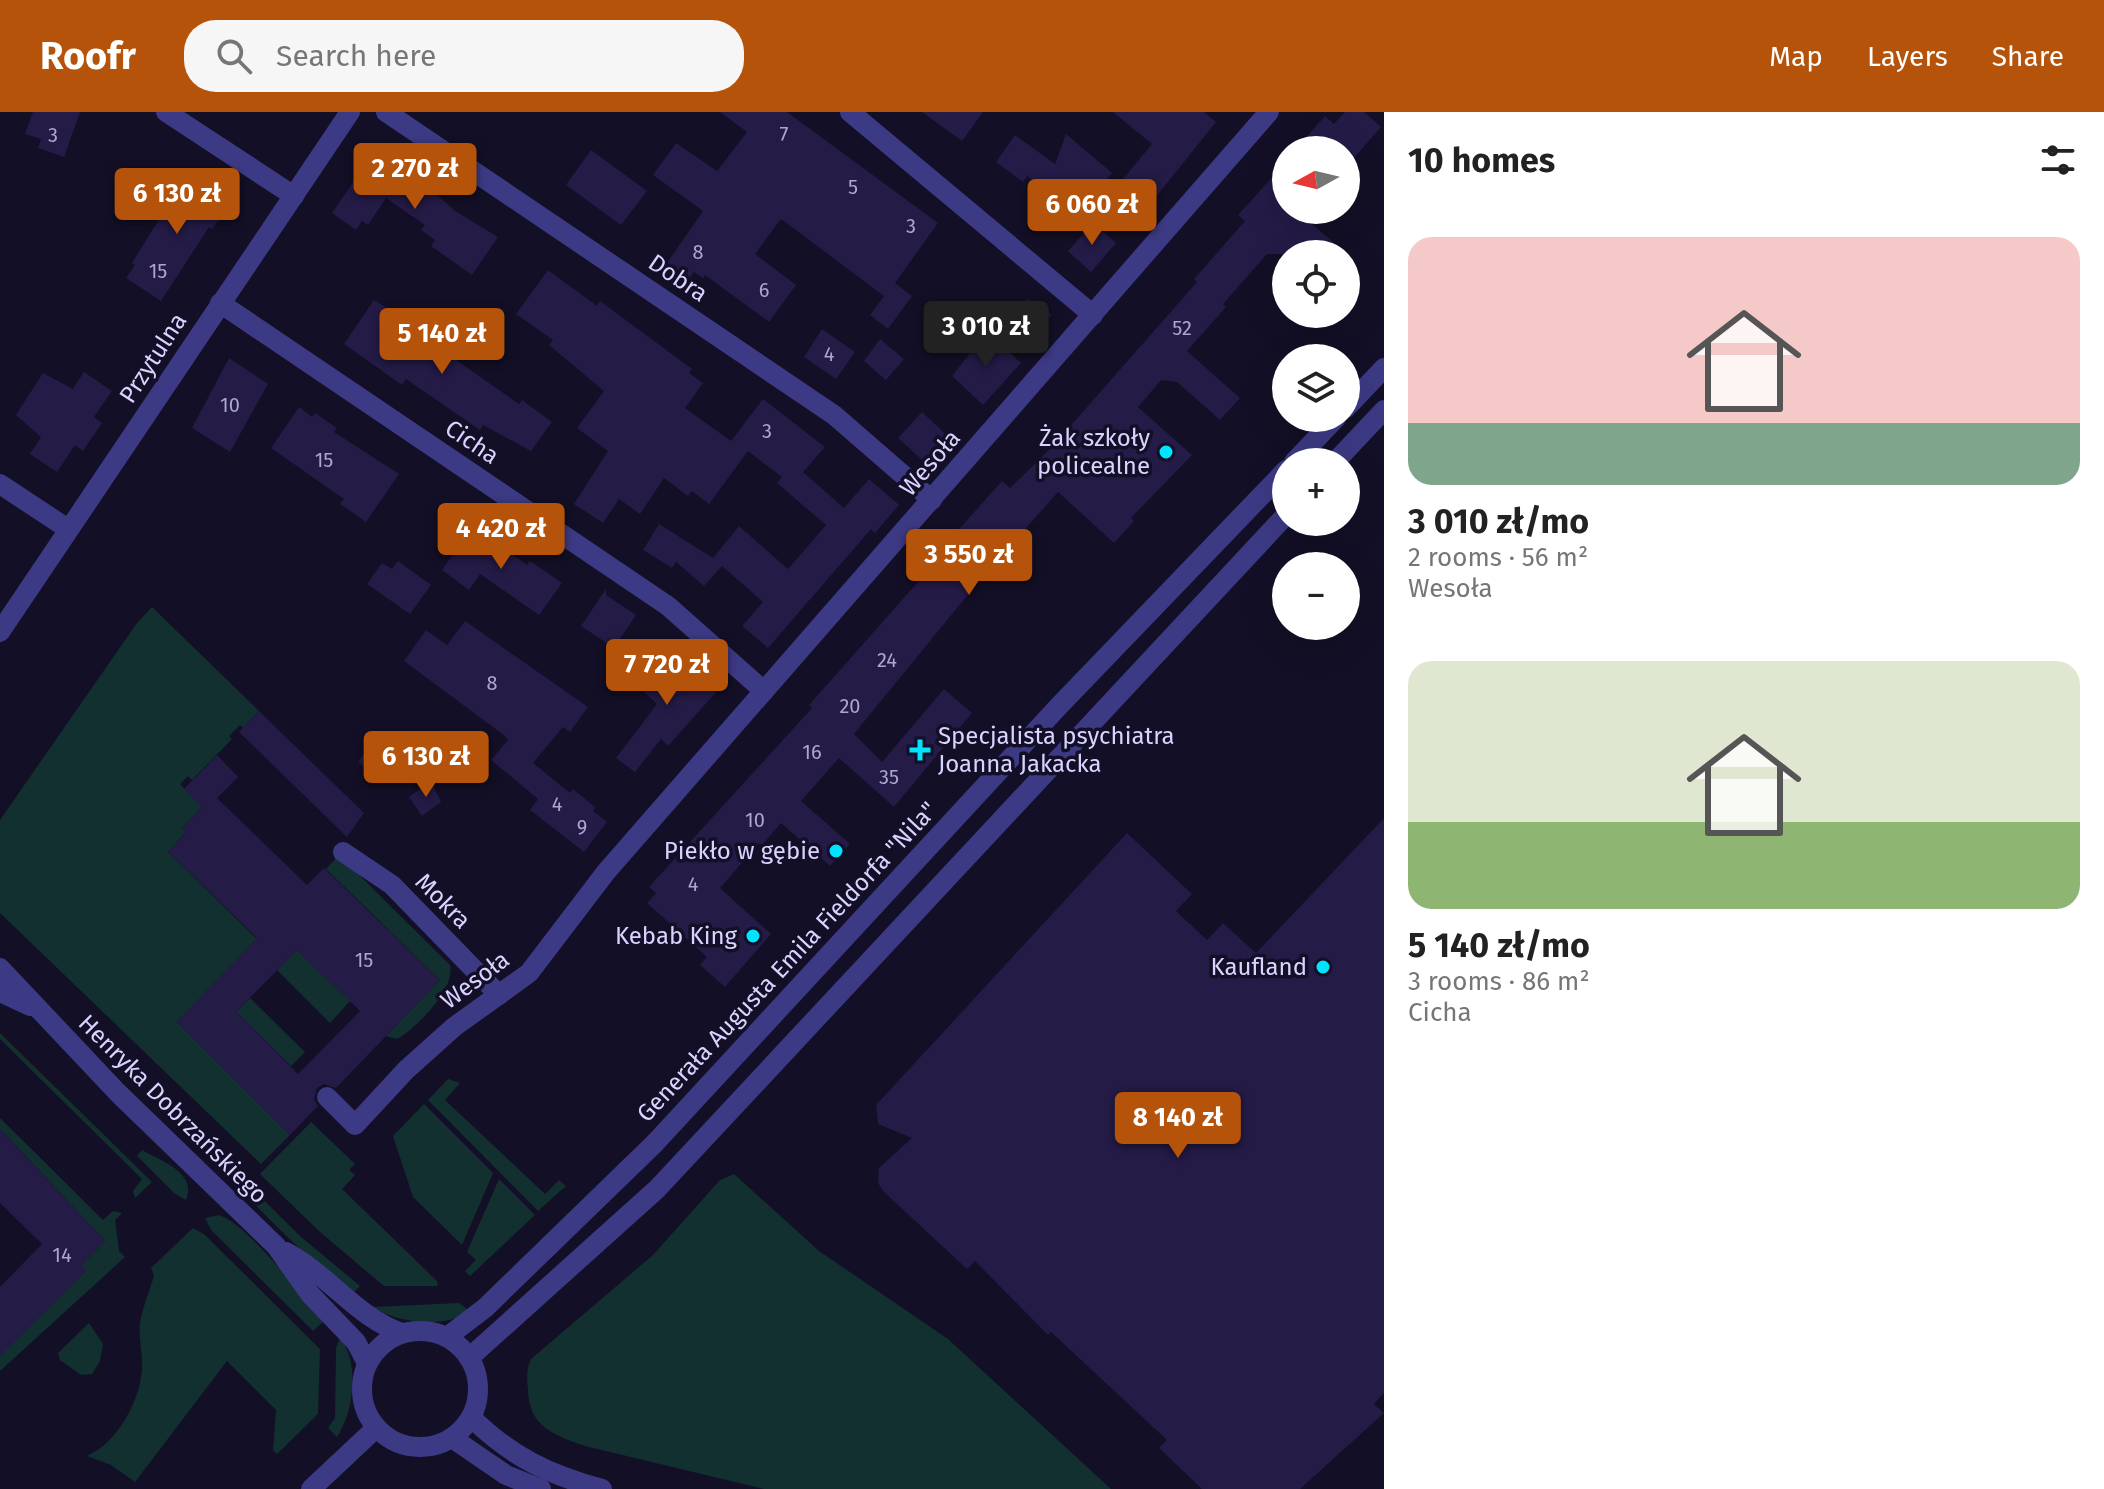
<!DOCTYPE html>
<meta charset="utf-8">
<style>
:root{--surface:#fff;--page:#f6f6f6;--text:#222;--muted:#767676;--accent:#b45309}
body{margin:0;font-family:"Fira Sans",sans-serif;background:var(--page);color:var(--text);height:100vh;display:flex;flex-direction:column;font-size:30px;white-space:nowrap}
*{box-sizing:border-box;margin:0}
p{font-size:26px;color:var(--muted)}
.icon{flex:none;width:44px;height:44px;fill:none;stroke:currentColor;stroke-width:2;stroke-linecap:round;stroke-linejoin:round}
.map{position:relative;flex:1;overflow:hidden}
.details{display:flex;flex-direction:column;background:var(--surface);width:720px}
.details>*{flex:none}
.needle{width:52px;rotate:262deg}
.fabs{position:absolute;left:1272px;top:24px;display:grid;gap:16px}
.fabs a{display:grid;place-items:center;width:88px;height:88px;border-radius:50%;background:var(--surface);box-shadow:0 8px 32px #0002;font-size:40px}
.price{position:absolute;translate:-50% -68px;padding:0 18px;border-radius:8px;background:var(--accent);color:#fff;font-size:26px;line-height:52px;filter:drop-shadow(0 2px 4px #0008)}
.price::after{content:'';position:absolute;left:50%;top:48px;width:24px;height:18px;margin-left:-12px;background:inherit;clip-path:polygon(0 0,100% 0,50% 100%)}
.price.selected{background:#222;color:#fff}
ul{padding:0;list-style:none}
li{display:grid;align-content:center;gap:16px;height:424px;padding:0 24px}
li span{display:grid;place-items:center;height:248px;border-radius:24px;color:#555}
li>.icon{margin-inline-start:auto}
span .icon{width:144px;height:144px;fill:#fffc;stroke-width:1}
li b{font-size:34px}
h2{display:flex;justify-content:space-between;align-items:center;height:96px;padding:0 24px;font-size:34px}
header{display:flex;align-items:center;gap:48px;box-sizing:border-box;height:112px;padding:0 40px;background:var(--accent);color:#fff}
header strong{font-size:38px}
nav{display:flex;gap:44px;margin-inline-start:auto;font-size:28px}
.search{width:560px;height:72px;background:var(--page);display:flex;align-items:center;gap:20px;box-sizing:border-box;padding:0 28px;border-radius:32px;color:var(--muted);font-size:30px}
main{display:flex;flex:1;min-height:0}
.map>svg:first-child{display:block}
</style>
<header>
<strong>Roofr</strong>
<div class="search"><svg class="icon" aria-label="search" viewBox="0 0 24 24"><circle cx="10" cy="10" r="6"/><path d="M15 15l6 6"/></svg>Search here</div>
<nav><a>Map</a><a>Layers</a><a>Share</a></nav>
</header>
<main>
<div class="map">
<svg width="1384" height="1377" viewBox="0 0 1384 1377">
<rect width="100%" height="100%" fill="#130f26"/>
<g fill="#12302f">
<path d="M152,495L259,599L243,616L240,613L229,624L232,627L192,668L188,664L180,672L202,695L182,716L186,720L168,740L257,827L177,910L290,1023L261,1052L0,801V708L137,511Z"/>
<path d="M339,743L450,853C456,876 416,917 397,927L386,924L440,868L326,757Z"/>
<path d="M297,838L350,889L330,911L277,858Z"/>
<path d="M250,886L305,940L291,954L236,900Z"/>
<path d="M0,921L152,1070L135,1086L133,1079L142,1067L0,927Z"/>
<path d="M448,967L460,971L445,988L545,1082L559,1068L566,1074L538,1099L428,988Z"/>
<path d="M424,992L493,1061L462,1133L413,1085L393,1024Z"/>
<path d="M175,1000L300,1124L360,1174L352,1182C282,1124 232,1072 175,1000Z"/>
<path d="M0,1006L103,1108L113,1099L122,1101L115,1108L119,1139L125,1145L0,1259V1243L86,1159L81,1154L105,1129L5,1022L0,1027Z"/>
<path d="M311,1010L355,1052L349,1058L355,1063L342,1077L437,1169L438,1174H384L320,1120L260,1062Z"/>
<path d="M142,1038C161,1049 198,1061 186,1088L175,1082L137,1044Z"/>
<path d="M734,1062L819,1139L948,1227L1111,1377H764L585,1334C554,1323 529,1315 528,1278C527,1267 526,1257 531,1247L653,1143L720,1068Z"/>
<path d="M499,1067L535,1103L470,1164L465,1159L476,1148L467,1140Z"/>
<path d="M219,1103C246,1111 304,1185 324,1209L313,1219L211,1118L205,1106Z"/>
<path d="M193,1116L205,1123L320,1237L318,1302L277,1342L273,1338L276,1298L227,1249L135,1370L111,1353L87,1344C117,1331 140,1289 142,1257C143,1240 137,1223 141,1206C144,1192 150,1177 154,1164L151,1156Z"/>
<path d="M459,1191L471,1200C442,1216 400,1212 372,1195Z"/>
<path d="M89,1211L103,1232L100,1249L92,1262L81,1263L60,1248L58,1241Z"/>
<path d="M340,1225C360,1252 354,1299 337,1325L328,1316L335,1306L336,1236Z"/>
</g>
<g fill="#241b47" fill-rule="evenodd">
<path d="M33,0H80L64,45L38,36L41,27L25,22Z"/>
<path d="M720,0H787L938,111L895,171L912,184L888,217L870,203L884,184L781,107L755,142L796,173L769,210L705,163L703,166L694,160L689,167L667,151L703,99L653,63L676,31L717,59L747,20Z"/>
<path d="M922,0H983L962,29Z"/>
<path d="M1113,0H1204L1216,10L1147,96L1143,92L1138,98L1114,78L1152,32Z"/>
<path d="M1345,0H1364L1381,15L1346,55V38H1295L1325,4L1334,12Z"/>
<path d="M1066,22L1112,61L1085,93L1068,80L1060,91L1027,64L1023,70L996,50L1015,23L1055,52Z"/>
<path d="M591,38L647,79L621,113L566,73Z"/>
<path d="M376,42L386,43L419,66L455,99L498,125L472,163L431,134L435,128L421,118L425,113L386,86L368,113L362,109L356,118L332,101L371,44Z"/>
<path d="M1286,50V98H1296L1347,142H1267L1223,192L1226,195L1187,239L1240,286L1220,308L1177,270L1161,268L1138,295L1192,343L1131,406L1134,409L1114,431L1058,380L979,469L854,622L882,650L944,577L972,601L894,695L839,646L801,689L850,732L830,754L781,711L762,733L759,731L720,776L771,822L725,875L700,853L707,845L647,791L656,781L649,775L812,596L809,593L956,427L953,424L984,389L1002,369L1010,376L1051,336L1197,170L1194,167L1245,109L1238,103Z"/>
<path d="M187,62L228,90L230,104L220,106L212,117L209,115L161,189L126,166L135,153L132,151Z"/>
<path d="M1093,111L1116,131L1091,160L1068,139Z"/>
<path d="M548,158L597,194L600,189L692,257L689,261L703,271L685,296L731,329L763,287L825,335L803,360L844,396L869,367L899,393L875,421L871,417L768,536L742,514L763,490L722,454L704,474L676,450L672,456L643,438L659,412L713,446L739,414L788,457L826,413L777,371L782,365L748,339L709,392L692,379L688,384L664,366L640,402L619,387L603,411L574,392L608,339L577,316L604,279L549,233L553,228L516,202Z"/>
<path d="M1027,187L1033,193L1037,189L1052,203L1045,211V218L1039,225L1000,218Z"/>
<path d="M374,188L442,231L439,236L519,292L522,288L552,310L531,339L483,313L480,318L406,267L402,273L344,232Z"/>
<path d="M822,217L855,240L836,267L804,245Z"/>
<path d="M987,220L1021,251L983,293L952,264Z"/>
<path d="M880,227L904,247L886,268L864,249Z"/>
<path d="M229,246L268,272L230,340L192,316Z"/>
<path d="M84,260L112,279L94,305L102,311L93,324L83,339L75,333L57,360L30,342L41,325L16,303L43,261L73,277Z"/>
<path d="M299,295L312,305L315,301L337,316L334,320L399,362L366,410L340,392L344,387L271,336Z"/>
<path d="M922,300L953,329L930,355L898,326Z"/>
<path d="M473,414L527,453L530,449L562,471L539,503L480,462L469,478L442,458Z"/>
<path d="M398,449L431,473L410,502L367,472L382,451L392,457Z"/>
<path d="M606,477V483L636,503L614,536L581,514Z"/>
<path d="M465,509L588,595L570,620L563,615L533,651L570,681L573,677L595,695L593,699L607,710L584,740L530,698L538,687L491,648L508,628L505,624L404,549L426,518L447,533Z"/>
<path d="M671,537L717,579L668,634L661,627L635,660L616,646L657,592L638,574Z"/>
<path d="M259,599L364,701L347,725L239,620Z"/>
<path d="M378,621L407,642L386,670L358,650Z"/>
<path d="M217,643L238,665L217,686L307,773L324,756L440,868L336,976L324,972L317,976L314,988L318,994L290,1023L177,910L257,826L168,740L186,720L182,716L202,695L184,677ZM297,838L360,899L298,962L236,900Z"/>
<path d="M431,669L441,690L422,704L409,685Z"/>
<path d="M1384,706V1281L1374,1292L1384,1301L1300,1377H1202L1159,1336L1167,1328L1051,1220L1048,1223L975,1149L967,1157L884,1080L878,1071L879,1056L912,1026L878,1012L876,993L1127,721L1192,782L1176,799L1207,828L1223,811L1256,841Z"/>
<path d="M0,1017L105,1129L81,1154L86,1159L0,1244V1175L42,1132L0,1091Z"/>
</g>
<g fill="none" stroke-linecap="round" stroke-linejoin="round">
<g stroke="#3d3a85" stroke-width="20">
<path d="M166,0L294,84"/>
<path d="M386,0L834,303L932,388"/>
<path d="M850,0L1093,203"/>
<path d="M220,191L668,494L764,579"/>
<path d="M0,372L68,417"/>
<path d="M0,520L350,0"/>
<path d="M343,740L392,773L499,883"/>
<path d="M327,985L355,1013L406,958L454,915L529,861L606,760L1269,0"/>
</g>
<g stroke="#3d3a85" stroke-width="20">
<path d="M1346,296L1384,256"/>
<path d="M1294,350L1336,306"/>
<path d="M1335,350L1384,298"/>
<path d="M0,856L118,981L276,1134L310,1182L356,1230L367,1251"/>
<path d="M0,880L30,894"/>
<path d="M286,1140C329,1163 356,1205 402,1221"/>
<circle cx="420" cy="1277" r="58"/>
<path d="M447,1225L485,1196L655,1031L1058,595L1286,358"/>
<path d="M469,1246L657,1077L1286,403"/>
<path d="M471,1305C510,1344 549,1363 602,1377"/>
<path d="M452,1326L506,1363L541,1377"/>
<path d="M311,1377L376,1316"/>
</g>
</g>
<g fill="#00e5ff" stroke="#130f26" stroke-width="3">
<circle cx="1166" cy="340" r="8"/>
<path d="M916 626h8v8h8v8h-8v8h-8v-8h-8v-8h8z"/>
<circle cx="836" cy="739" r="8"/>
<circle cx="753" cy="824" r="8"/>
<circle cx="1323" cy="855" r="8"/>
</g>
<g text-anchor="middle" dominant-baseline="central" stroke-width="7" stroke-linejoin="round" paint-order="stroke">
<g font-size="20" fill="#aca6d1">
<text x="784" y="22">7</text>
<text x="53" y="23">3</text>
<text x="853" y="75">5</text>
<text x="911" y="114">3</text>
<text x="698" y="140">8</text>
<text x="158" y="159">15</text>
<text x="764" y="178">6</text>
<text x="1182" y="216">52</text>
<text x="829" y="242">4</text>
<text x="230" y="293">10</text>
<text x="767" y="319">3</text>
<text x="324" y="348">15</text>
<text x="887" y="548">24</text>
<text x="492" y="571">8</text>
<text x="850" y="594">20</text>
<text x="812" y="640">16</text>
<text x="889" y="665">35</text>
<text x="557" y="692">4</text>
<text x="755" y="708">10</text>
<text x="582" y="715">9</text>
<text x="693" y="772">4</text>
<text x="364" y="848">15</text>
<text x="62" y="1143">14</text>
</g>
<g font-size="24" fill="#d9d4ff" stroke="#130f26">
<text transform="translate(678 166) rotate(34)">Dobra</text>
<text transform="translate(153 246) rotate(-57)">Przytulna</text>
<text transform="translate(472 330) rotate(34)">Cicha</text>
<text transform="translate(930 351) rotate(-49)">Wesoła</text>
<text transform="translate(443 789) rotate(45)">Mokra</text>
<text transform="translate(787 850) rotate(-47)">Generała Augusta Emila Fieldorfa "Nila"</text>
<text transform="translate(475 868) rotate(-37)">Wesoła</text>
<text transform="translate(173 997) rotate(45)">Henryka Dobrzańskiego</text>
</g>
<g font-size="24" fill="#d9d4ff" stroke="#130f26" text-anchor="end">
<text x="1150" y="326">Żak szkoły<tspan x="1150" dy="28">policealne</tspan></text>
<text x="938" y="624" text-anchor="start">Specjalista psychiatra<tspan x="938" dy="28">Joanna Jakacka</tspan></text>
<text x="820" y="739">Piekło w gębie</text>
<text x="737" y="824">Kebab King</text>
<text x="1307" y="855">Kaufland</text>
</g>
</g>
</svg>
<div class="fabs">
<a><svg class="needle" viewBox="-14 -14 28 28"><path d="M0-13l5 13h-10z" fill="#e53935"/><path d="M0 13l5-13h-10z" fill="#767676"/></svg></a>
<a><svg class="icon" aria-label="locate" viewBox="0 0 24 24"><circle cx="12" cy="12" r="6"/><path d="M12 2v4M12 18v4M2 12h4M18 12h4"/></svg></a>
<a><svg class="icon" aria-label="layers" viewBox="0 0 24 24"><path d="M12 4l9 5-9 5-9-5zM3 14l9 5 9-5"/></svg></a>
<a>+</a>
<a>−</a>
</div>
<b class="price" style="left:415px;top:99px">2 270 zł</b>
<b class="price" style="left:177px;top:124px">6 130 zł</b>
<b class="price" style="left:1092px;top:135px">6 060 zł</b>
<b class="price selected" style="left:986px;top:257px">3 010 zł</b>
<b class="price" style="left:442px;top:264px">5 140 zł</b>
<b class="price" style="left:501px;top:459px">4 420 zł</b>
<b class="price" style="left:969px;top:485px">3 550 zł</b>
<b class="price" style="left:667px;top:595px">7 720 zł</b>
<b class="price" style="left:426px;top:687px">6 130 zł</b>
<b class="price" style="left:1178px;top:1048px">8 140 zł</b>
</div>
<section class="details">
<h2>10 homes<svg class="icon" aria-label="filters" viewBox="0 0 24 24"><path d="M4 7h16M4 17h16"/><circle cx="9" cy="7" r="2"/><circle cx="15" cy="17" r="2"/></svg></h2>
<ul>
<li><span style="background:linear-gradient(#f6c9c9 75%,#7fa58c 0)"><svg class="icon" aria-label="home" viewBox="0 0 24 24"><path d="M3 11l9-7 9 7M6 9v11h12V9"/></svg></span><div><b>3 010 zł/mo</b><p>2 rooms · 56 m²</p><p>Wesoła</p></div></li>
<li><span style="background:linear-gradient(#dfe7d0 65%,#8fb573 0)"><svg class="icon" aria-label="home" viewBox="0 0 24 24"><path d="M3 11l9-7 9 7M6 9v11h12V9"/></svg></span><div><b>5 140 zł/mo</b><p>3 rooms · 86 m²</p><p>Cicha</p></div></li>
</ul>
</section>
</main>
